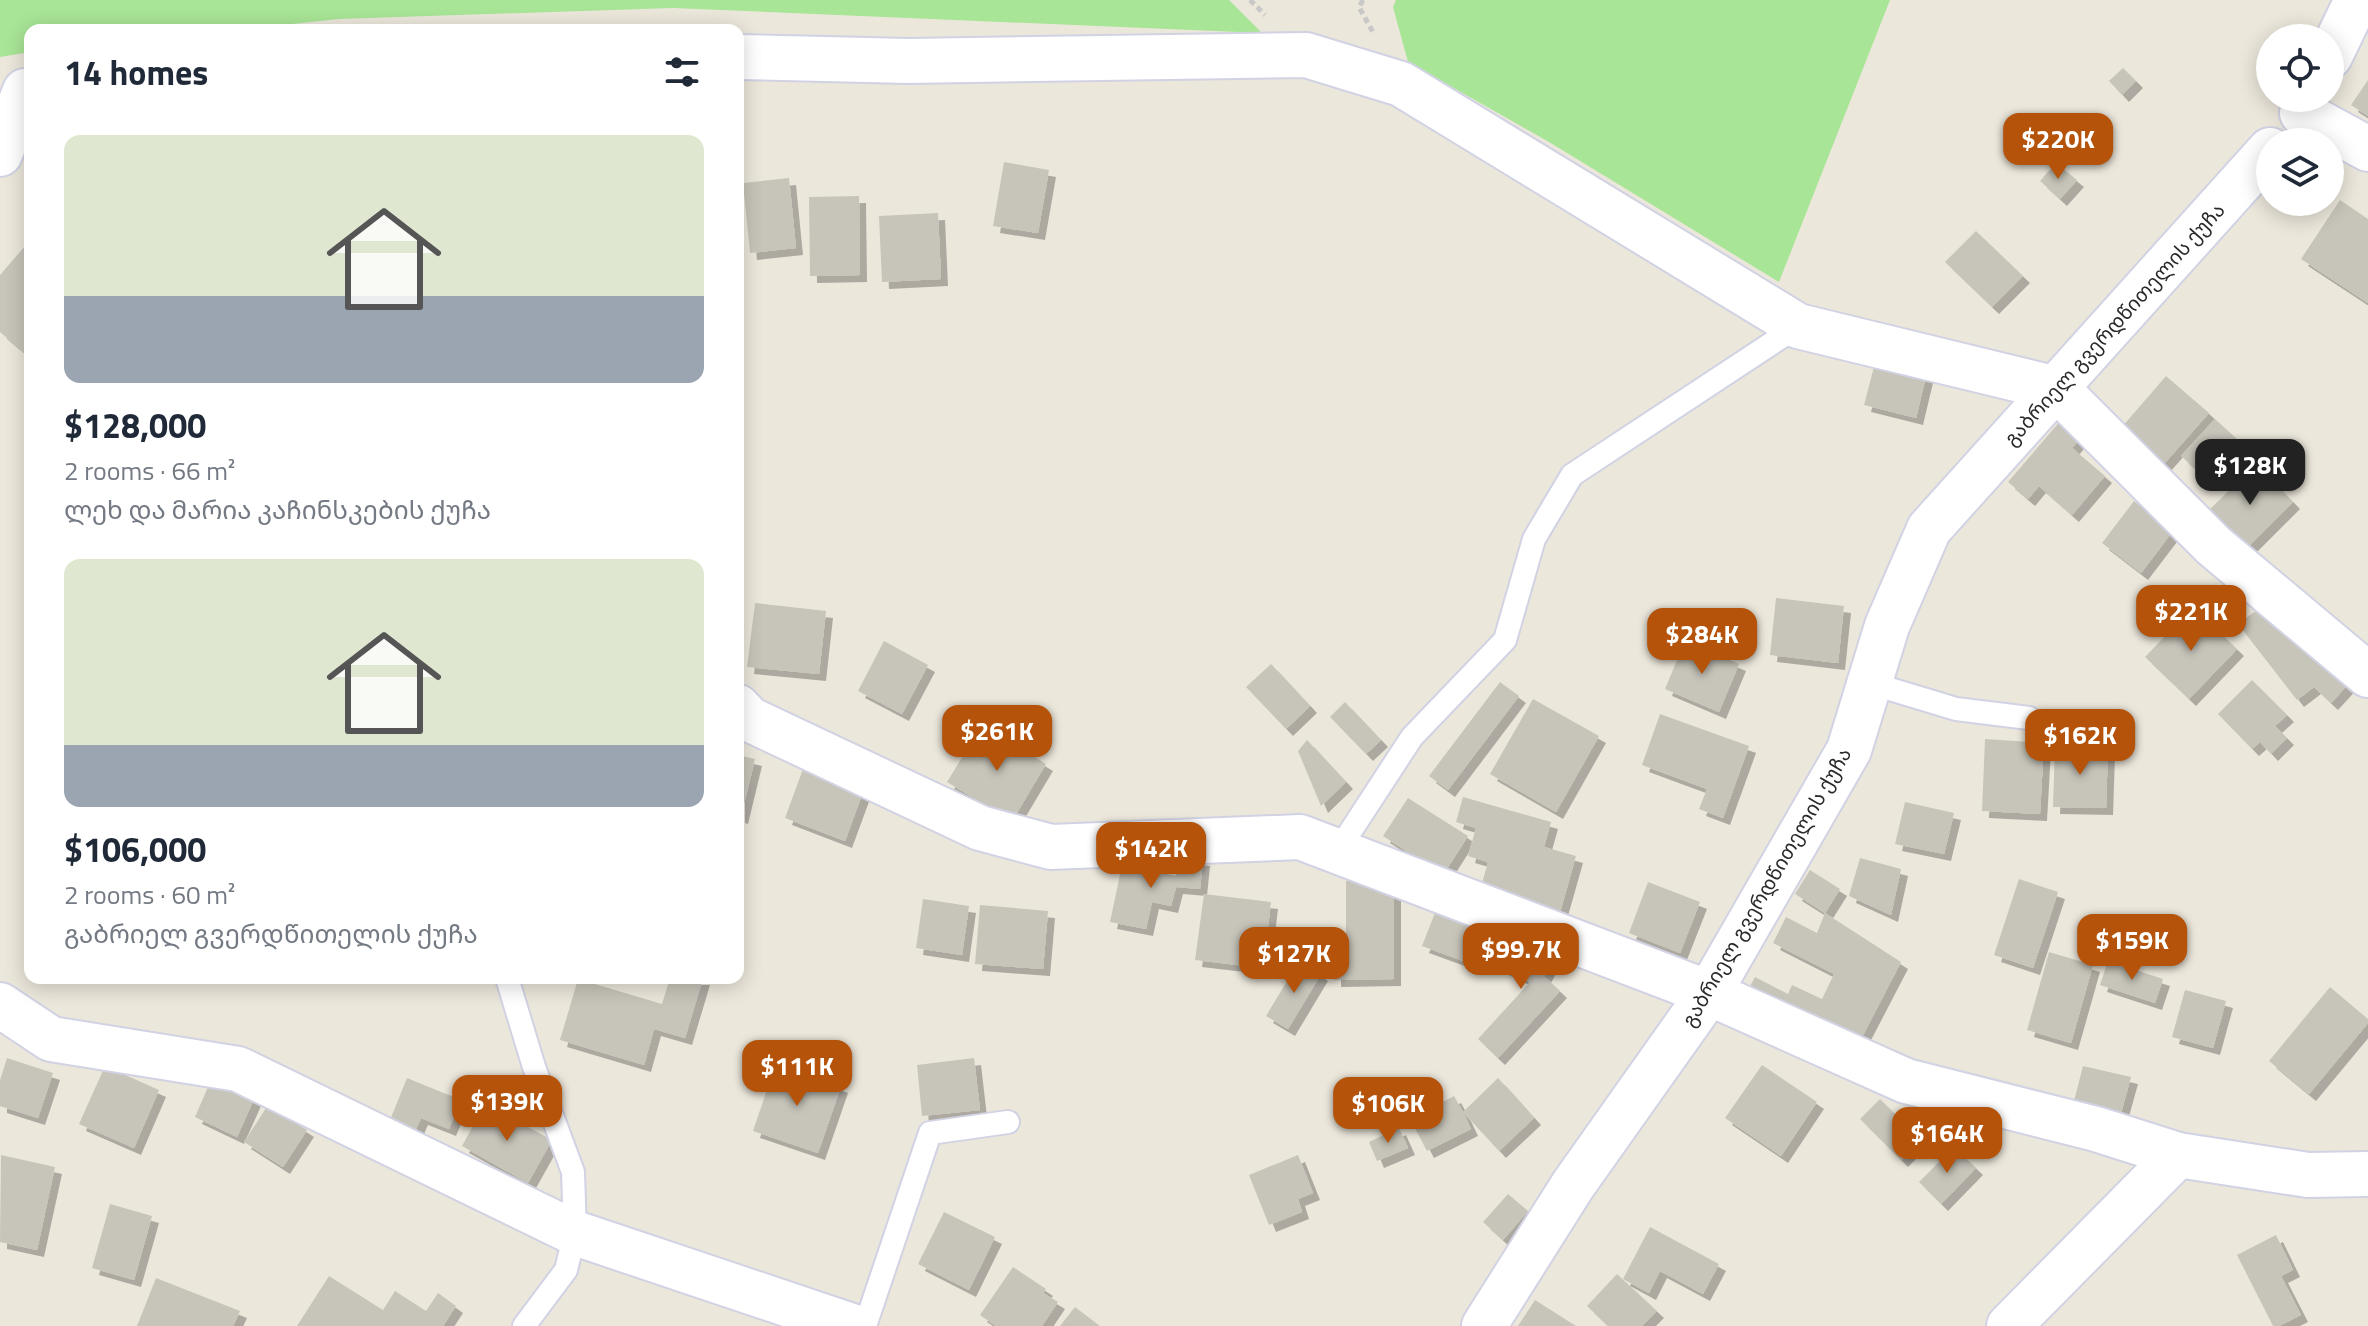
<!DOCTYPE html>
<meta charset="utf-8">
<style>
:root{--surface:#fff;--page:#f6f6f7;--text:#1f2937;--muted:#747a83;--accent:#b45309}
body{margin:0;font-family:"Titillium Web","Noto Sans Georgian",sans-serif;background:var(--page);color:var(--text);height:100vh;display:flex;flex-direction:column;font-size:30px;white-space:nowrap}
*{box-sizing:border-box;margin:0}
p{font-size:26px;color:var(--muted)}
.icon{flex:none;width:44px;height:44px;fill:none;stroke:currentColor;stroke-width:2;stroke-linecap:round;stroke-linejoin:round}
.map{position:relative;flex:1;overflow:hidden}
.details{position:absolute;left:24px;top:24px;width:720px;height:960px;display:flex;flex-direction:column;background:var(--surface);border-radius:16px;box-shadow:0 4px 20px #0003}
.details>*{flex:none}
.buttons{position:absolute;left:2256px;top:24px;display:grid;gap:16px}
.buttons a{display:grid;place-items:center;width:88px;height:88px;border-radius:50%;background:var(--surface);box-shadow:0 4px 20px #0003;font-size:40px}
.price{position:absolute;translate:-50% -68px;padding:0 18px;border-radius:16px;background:var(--accent);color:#fff;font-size:26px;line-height:52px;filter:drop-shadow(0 2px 4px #0008)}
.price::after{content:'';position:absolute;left:50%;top:48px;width:24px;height:18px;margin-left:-12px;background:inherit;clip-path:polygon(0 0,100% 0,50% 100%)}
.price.selected{background:#222;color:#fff}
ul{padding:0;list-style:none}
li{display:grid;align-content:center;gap:16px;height:424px;padding:0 40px}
li span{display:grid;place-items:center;height:248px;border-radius:16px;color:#555}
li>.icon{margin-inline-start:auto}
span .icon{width:144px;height:144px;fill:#fffc;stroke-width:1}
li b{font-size:34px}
h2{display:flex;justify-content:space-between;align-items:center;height:96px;padding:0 40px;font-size:34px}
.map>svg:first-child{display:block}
</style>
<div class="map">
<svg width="2368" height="1326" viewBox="0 0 2368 1326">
<defs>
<filter id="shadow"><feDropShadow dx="7" dy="7" stdDeviation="0" flood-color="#0004"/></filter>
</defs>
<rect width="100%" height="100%" fill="#ece7db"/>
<g fill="#a8e596">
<path d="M0,0H1229L1262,33L673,8L339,19L235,30H30V52L0,57Z"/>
<path d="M1396,0H1890L1779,282L1549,142L1408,62L1393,7Z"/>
</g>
<g fill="#c7c5ba" filter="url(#shadow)">
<path d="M2123,68L2136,81L2122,95L2109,81Z"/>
<path d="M2368,80V116L2351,105Z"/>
<path d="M1004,162L1049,170L1038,233L993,226Z"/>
<path d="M2056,163L2077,180L2060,199L2040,181Z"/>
<path d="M789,178L796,248L750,253L743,183Z"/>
<path d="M859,196L860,275L810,276L809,197Z"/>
<path d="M2340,200L2368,219V303L2301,259Z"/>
<path d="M938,213L941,279L882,282L879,216Z"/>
<path d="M1976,231L2023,276L1992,307L1945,262Z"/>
<path d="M25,246L30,250V349L26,354L0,332V275Z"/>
<path d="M1875,363L1926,376L1916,418L1864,405Z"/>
<path d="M2166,376L2209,413L2163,465L2121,428Z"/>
<path d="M2062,419L2082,436L2072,448L2105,476L2072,515L2039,486L2028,499L2008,482Z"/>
<path d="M2215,419L2248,449L2225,476L2212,464L2202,475L2181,456Z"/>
<path d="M2256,464L2293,502L2247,548L2228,528L2223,533L2204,515Z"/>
<path d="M2134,501L2173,531L2141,573L2102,543Z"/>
<path d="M1776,598L1844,606L1838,663L1770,655Z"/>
<path d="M755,603L826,611L819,674L747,667Z"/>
<path d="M2265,604L2354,678L2331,703L2314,687L2297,700L2238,624Z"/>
<path d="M2193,607L2237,649L2189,699L2145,657Z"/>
<path d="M884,641L928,665L902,714L858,691Z"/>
<path d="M1685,641L1739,664L1719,712L1665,689Z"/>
<path d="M1271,664L1310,706L1286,729L1246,687Z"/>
<path d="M2252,680L2287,715L2275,726L2287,738L2271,754L2260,742L2252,749L2218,714Z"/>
<path d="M1500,682L1519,696L1448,790L1429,776Z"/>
<path d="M1533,699L1599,736L1556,812L1490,774Z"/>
<path d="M1345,702L1381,740L1366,754L1330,717Z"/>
<path d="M1660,714L1749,746L1723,818L1699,809L1707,789L1642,765Z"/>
<path d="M982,725L1046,764L1012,821L947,782Z"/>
<path d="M1985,739L2044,743L2040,814L1982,811Z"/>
<path d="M1307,740L1346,782L1321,806L1298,751Z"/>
<path d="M2055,746L2108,748L2106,808L2053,807Z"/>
<path d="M738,755L755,759L741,817L738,816Z"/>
<path d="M803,769L863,792L845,841L785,818Z"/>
<path d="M1463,797L1551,822L1544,847L1576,856L1559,916L1479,894L1488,862L1468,856L1476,828L1456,822Z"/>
<path d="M1408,798L1468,836L1443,875L1383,836Z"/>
<path d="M1905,802L1954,813L1944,854L1895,844Z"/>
<path d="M1178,856L1203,859L1200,889L1176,887L1171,906L1152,902L1146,929L1110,922L1122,865L1176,876Z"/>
<path d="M1860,858L1901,869L1891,915L1849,896Z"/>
<path d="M1810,870L1840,889L1825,913L1901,962L1861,1039L1747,992L1755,977L1788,994L1792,985L1822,999L1834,974L1773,943L1786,917L1817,933L1825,913L1795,894Z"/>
<path d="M2019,879L2058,892L2033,968L1994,955Z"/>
<path d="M1346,881H1394V979L1334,980V939L1346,938Z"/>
<path d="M1648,882L1700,902L1680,953L1629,933Z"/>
<path d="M1204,894L1271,902L1263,968L1195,960Z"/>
<path d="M923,899L969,906L962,955L916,948Z"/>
<path d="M980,905L1048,911L1043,969L975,964Z"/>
<path d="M1438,905L1478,920L1463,961L1422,946Z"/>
<path d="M1509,930L1555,955L1544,976L1560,991L1498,1058L1478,1039L1530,982L1492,963Z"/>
<path d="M2049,952L2093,965L2071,1043L2027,1030Z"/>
<path d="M1299,961L1321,974L1288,1029L1266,1016Z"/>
<path d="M2108,961L2163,979L2155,1003L2100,985Z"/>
<path d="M670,978H703L685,1038L654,1029L644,1065L560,1040L578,979L662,1004Z"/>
<path d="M2330,987L2368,1019V1023L2309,1094L2269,1061Z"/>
<path d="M2185,990L2226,1001L2213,1048L2172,1037Z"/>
<path d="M7,1058L53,1073L38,1118L0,1106V1080Z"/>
<path d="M974,1058L980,1110L922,1116L917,1065Z"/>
<path d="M776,1063L841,1086L818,1153L753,1131Z"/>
<path d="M1762,1065L1817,1102L1781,1156L1725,1118Z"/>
<path d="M105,1066L159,1090L134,1148L79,1124Z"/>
<path d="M2083,1066L2131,1077L2121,1113L2074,1101Z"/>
<path d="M407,1078L461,1100L449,1129L421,1118L411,1141L386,1130Z"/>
<path d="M1498,1078L1534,1118L1499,1151L1463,1112L1471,1129L1427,1151L1410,1119L1454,1096L1463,1112Z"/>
<path d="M211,1080L254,1099L237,1137L195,1117Z"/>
<path d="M1880,1099L1921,1140L1901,1160L1860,1119Z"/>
<path d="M485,1104L552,1140L528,1183L462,1146Z"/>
<path d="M268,1105L307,1130L283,1167L244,1142Z"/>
<path d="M1399,1128L1408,1148L1377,1161L1369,1142Z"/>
<path d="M1954,1147L1976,1168L1941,1204L1919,1182Z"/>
<path d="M1,1155L55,1167L37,1250L0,1242Z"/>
<path d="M1298,1155L1313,1193L1298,1199L1302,1212L1269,1225L1249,1175Z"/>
<path d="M1508,1194L1528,1211L1503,1240L1483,1222Z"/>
<path d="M110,1204L152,1216L134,1280L92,1268Z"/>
<path d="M944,1212L995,1237L969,1290L918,1264Z"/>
<path d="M1650,1227L1719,1264L1703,1294L1660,1271L1649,1293L1623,1279Z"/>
<path d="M2276,1235L2293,1270L2281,1276L2301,1315L2279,1326H2273L2237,1255Z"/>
<path d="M1013,1267L1046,1289L1043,1293L1058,1302L1042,1326H996L980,1315Z"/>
<path d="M1617,1274L1657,1311L1642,1326H1608L1587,1306Z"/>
<path d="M329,1276L383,1310L395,1291L426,1311L438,1293L456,1306L443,1326H297Z"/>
<path d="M156,1278L240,1311L233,1326H137Z"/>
<path d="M1535,1300L1576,1326H1518Z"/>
<path d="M1075,1307L1100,1326H1060Z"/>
</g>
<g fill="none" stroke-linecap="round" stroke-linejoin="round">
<defs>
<g id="service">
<path d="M1870,683L1956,709L2029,718"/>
<path d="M1337,852L1412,737L1505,640L1534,539L1572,475L1798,326"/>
<path d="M507,978L534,1067L573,1172L575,1233L566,1270L524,1326"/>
<path d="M865,1326L930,1133L1008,1122"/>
</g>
<g id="minor">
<path d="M2330,56L2357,0"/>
<path d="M738,57L908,61L1306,55L1401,84L1798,326L2057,389L2214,546L2368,675"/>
<path d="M2302,113L2368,149"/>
<path d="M0,154L25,91"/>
<path d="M738,707L749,719L980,828L1051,847L1300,837L1709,993L1906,1081L2096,1129L2178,1155L2308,1175L2368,1174"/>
<path d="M0,1005L51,1039L238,1069L575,1233L852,1326"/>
<path d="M1484,1326L1573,1185L1709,993L1849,750L1887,626L1929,529L2270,150"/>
<path d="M2009,1326L2178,1155"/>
</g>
</defs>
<use href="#service" stroke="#d1d2e3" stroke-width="26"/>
<use href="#minor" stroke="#d1d2e3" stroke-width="48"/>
<g stroke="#c8c8c8" stroke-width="5" stroke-dasharray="6 4" stroke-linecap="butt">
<path d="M1250,0L1265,15"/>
<path d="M1363,0L1359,7L1374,34"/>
</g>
<use href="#service" stroke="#fff" stroke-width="22"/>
<use href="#minor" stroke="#fff" stroke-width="44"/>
</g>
<g text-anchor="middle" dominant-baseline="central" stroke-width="6" stroke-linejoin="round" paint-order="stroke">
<g font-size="20" fill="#2a2a2a" stroke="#fff">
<text transform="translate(2114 324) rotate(-48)">გაბრიელ გვერდწითელის ქუჩა</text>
<text transform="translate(1766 887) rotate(-60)">გაბრიელ გვერდწითელის ქუჩა</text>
</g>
</g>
</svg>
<div class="buttons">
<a><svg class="icon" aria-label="locate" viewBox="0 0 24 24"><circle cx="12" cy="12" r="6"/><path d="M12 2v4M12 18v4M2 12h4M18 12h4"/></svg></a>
<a><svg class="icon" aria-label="layers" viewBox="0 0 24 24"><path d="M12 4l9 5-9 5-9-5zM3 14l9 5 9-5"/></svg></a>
</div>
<b class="price" style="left:2058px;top:181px">$220K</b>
<b class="price selected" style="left:2250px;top:507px">$128K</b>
<b class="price" style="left:2191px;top:653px">$221K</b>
<b class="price" style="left:1702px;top:676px">$284K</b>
<b class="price" style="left:997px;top:773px">$261K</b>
<b class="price" style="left:2080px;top:777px">$162K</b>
<b class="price" style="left:1151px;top:890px">$142K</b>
<b class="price" style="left:2132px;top:982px">$159K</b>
<b class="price" style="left:1521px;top:991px">$99.7K</b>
<b class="price" style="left:1294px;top:995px">$127K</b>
<b class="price" style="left:797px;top:1108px">$111K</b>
<b class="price" style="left:507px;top:1143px">$139K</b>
<b class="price" style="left:1388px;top:1145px">$106K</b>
<b class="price" style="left:1947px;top:1175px">$164K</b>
<section class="details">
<h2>14 homes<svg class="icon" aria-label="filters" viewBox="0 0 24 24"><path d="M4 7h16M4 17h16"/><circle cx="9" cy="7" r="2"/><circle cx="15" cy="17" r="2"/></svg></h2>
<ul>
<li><span style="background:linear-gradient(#dfe7d0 65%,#9aa5b1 0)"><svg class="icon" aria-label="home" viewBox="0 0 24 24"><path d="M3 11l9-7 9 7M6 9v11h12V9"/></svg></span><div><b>$128,000</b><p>2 rooms · 66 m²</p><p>ლეხ და მარია კაჩინსკების ქუჩა</p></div></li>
<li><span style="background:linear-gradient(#dfe7d0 75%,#9aa5b1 0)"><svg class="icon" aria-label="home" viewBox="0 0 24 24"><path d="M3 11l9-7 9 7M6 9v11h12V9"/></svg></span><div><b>$106,000</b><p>2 rooms · 60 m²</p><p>გაბრიელ გვერდწითელის ქუჩა</p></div></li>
</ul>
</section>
</div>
